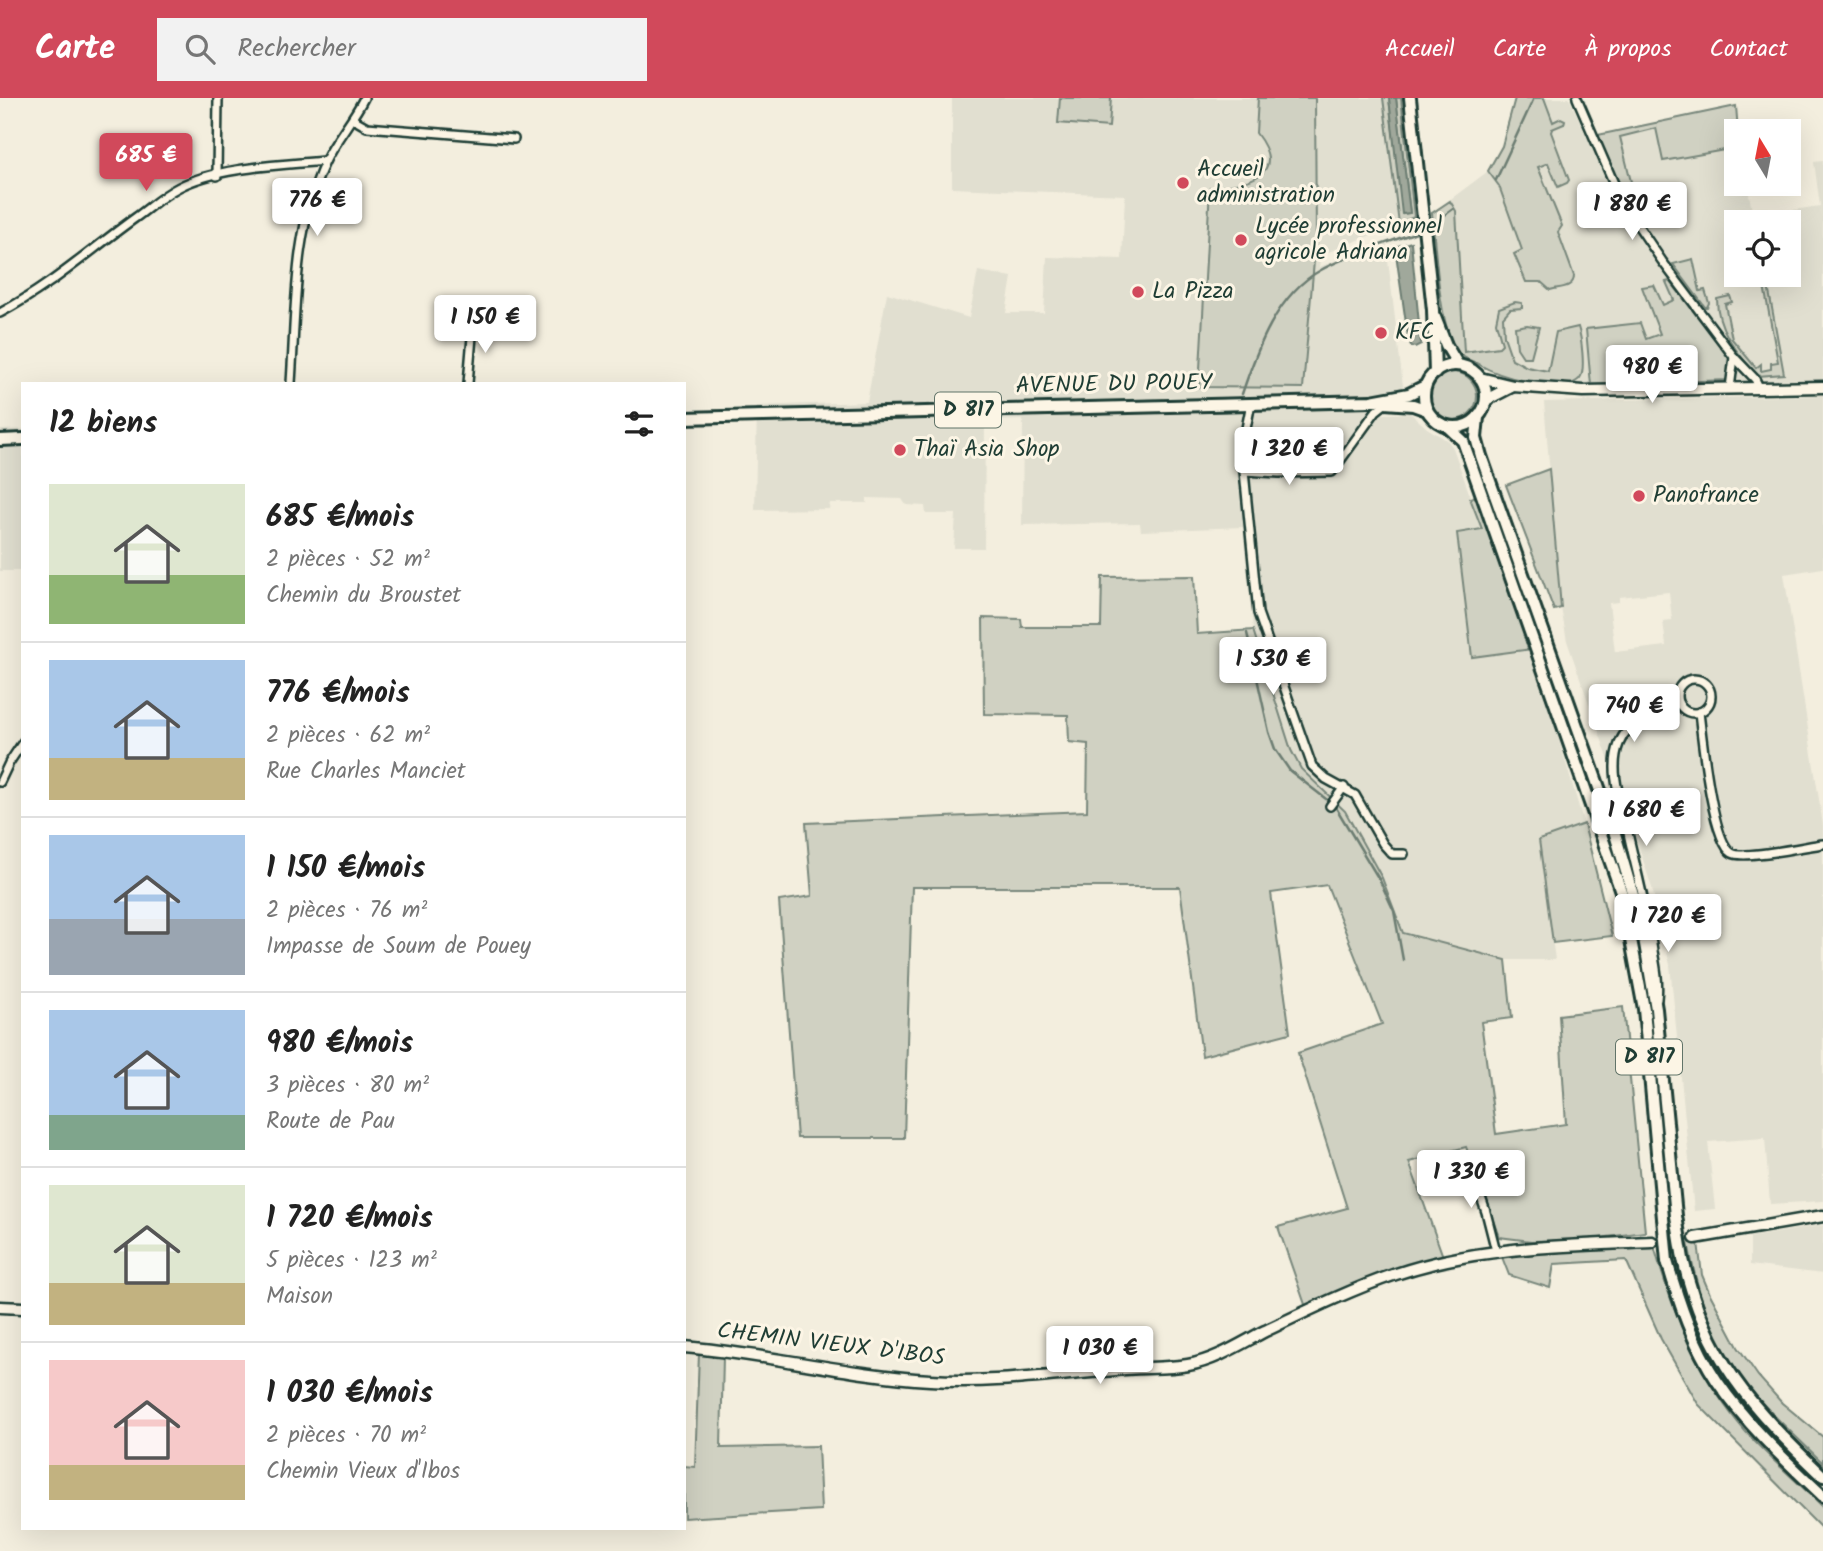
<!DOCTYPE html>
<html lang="fr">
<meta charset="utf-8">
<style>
:root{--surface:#fff;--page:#f2f2f2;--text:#222;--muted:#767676;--line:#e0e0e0;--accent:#d1495b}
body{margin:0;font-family:Kalam,sans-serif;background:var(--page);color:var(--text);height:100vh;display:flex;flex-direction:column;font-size:26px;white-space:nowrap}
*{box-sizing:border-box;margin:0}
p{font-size:23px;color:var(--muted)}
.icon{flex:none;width:38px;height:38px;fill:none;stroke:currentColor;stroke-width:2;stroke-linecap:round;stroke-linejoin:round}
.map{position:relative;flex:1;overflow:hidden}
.sheet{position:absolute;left:21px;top:284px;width:665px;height:1148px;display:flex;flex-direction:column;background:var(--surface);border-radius:0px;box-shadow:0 7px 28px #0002}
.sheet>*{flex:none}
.needle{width:46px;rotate:350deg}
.buttons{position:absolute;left:1724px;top:21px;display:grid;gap:14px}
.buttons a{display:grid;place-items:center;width:77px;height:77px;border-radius:0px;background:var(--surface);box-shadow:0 7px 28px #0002;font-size:35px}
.price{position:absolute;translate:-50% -60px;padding:0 16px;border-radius:7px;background:#fff;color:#222;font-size:23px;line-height:46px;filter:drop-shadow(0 2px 4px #0008)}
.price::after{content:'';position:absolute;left:50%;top:42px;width:21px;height:16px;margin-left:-10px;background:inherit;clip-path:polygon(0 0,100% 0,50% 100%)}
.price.active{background:var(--accent);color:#fff}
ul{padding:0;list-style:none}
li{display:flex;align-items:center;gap:21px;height:175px;padding:0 28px}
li+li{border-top:2px solid var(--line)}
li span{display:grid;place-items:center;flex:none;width:196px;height:140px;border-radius:0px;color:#555}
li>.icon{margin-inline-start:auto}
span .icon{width:84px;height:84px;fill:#fffc;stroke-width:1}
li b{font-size:30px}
h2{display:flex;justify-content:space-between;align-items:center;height:84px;padding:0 28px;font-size:30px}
header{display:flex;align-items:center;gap:42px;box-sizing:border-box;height:98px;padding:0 35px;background:var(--accent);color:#fff}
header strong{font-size:33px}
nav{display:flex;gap:38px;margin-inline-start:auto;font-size:24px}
.search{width:490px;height:63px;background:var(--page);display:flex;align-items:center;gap:18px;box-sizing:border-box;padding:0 24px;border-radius:0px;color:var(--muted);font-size:26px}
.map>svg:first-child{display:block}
</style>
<header>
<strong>Carte</strong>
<div class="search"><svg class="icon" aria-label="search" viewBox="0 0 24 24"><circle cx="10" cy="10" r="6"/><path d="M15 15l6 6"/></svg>Rechercher</div>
<nav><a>Accueil</a><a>Carte</a><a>À propos</a><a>Contact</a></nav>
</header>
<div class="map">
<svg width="1823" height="1453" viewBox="0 0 1823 1453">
<rect width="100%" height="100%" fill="#f3eede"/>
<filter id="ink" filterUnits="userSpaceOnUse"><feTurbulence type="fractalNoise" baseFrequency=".0143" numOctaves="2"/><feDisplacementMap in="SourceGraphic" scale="14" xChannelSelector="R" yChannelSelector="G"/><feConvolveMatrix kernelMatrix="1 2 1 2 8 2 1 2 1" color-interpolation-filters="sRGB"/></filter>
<g filter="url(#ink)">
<g fill="#e1dfd0" fill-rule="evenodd">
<path d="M952,0H1383L1399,126L1321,157L1319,169L1386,145L1403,288L1401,292L1393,294H1376L1377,320L1383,316L1410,315L1427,330L1448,343L1453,350L1482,431L1457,435L1472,559L1532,551L1584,726L1539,742L1555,862H1506L1403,835L1382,780L1317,687L1301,671L1291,652L1253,532L1243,429L1141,433L1140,425L1022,427L1023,322L985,323L984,450H954L956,416H926L925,408L906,407L902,401L867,400V405H830L829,411L755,412L757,308L867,304L887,195L969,220L978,173L1012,179L1006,215H1044L1047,159L1122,161L1125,97L952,90Z"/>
<path d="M1539,0H1569L1587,39L1736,8L1738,33H1736V86H1747L1753,118L1820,108L1814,64L1823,63V283L1728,282L1576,287L1535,285L1509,281L1493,275L1459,256L1453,246L1445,223L1432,115L1491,71ZM1736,124H1788V177H1736Z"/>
<path d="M1823,297V470L1784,476L1823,727V1103L1770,1106L1765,1040L1708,1044L1715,1111L1694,1113L1670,867L1652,790L1633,731L1567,543L1561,510L1544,304ZM1669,494L1672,522L1663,523L1666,548L1615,554L1609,505L1619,504V499Z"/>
<path d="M23,331V473H0V332Z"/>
<path d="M1823,1127V1176L1750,1167V1139Z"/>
</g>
<g fill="#d0d1c2" stroke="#78877b" stroke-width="2">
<path d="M1060,0H1111L1109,29L1058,25Z"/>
<path d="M1258,0H1315L1316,140L1303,290L1199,289L1210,90C1245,86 1290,79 1256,35Z"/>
<path d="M1383,0H1389L1403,116L1410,115L1396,0H1401L1414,119L1399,126Z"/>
<path d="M1515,0H1544L1553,24L1561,20L1565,22L1564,26L1552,31L1551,34L1569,82L1567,85L1558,89L1548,65L1538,69L1562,128L1558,134L1574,178C1574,190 1560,189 1550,192L1541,184H1526L1514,156L1522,152L1499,88L1488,73L1502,48Z"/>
<path d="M1736,8L1738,33H1736V50L1663,63L1656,30L1620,39L1636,104L1641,103L1637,110L1632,109L1617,85L1598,37Z"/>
<path d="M1450,103L1456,113L1464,254L1499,249L1502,246L1496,224L1499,210L1515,204L1522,205V210L1510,211L1503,219L1504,238L1512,261L1527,269L1548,273L1556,234L1578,229C1581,238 1586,272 1580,280C1578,283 1573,285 1570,287C1537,285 1508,283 1478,266C1472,263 1464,260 1459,256C1439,236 1435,145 1432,115Z"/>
<path d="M1693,161L1700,193L1705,192L1709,205L1707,209H1705L1673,166Z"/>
<path d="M1762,177H1766L1784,276L1757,278C1738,255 1717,233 1717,201L1730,198L1732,204L1725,206L1732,241L1756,270L1761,266V273L1771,271V265L1778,264Z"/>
<path d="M1670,183L1729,260L1728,282L1591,287L1586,231L1640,225L1646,241L1660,236L1642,189L1654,187L1663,207L1674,202L1666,184Z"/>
<path d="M1527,227L1539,229L1531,259H1523L1517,250L1515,229Z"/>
<circle cx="1453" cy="298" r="24"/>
<path d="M1549,371L1561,510L1554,512L1506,387Z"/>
<path d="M1475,398L1532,551L1472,559L1457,435L1482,431L1470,400Z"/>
<path d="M1194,478L1197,536L1253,532L1291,652L1301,671L1345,713L1382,780L1403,835L1506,862L1512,920L1481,924L1496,1036L1566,1026L1559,917L1623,909L1645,1134L1584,1142L1531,1143L1499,1139L1466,1049L1409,1064L1446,1167C1399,1175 1353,1200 1309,1218L1278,1129L1347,1110L1298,955L1382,926L1327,787L1271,795L1290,935L1202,958L1180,789H912L904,1040H797L779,803L812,798L806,725L1087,713L1088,646L1069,644L1068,617L984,616L983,520L1021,521L1022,529H1101L1102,479Z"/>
<path d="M1584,726L1612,838L1553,845L1539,742Z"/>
<path d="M1698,1144L1702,1177L1710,1196L1738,1249L1758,1278L1782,1305L1823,1339V1365C1789,1331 1750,1299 1726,1257C1706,1222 1695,1183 1688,1145Z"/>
<path d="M1654,1148C1673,1216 1699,1280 1746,1334C1770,1361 1798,1384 1823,1409V1432L1698,1306L1661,1241L1626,1162L1554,1166L1550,1190L1509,1177L1502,1159L1509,1156Z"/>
<path d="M699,1255L723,1258L721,1350L818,1348L821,1412L684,1420V1368L695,1369Z"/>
</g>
<g fill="#a0a89b" stroke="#6c7d72" stroke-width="2">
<path d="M1389,0H1396L1410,115L1402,116Z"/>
<path d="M1411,144L1421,246L1415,249L1411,248L1408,239L1395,149Z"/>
</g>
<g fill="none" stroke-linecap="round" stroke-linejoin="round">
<g stroke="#6c7d72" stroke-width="2.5">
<path d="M1496,82L1534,0"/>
<path d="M1434,125L1453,111"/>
<path d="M1242,296C1257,251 1277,196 1321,172C1347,157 1388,145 1416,134"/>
<path d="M1247,535L1269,634L1275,651L1290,673L1335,708L1380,783L1394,813L1403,862"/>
</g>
<path stroke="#c9cbbc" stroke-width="10" stroke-dasharray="10 5" stroke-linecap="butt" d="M1652,1144L1695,1140"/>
<defs>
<g id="street">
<path d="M1577,0L1615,88L1639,129L1662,163L1734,259L1755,281L1759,289"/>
<path d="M353,21L367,29L514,41"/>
<path d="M217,78L218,0"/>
<path d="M0,215C51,188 89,153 135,120C149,110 163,97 179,89C217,69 282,67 325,63"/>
<path d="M291,285C296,212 293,133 325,64C335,42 353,22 364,0"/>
<path d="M468,285L473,227"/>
<path d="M1730,290L1734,259"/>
<path d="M1251,305L1242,351L1244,373L1279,375L1332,374L1376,313L1386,305"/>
<path d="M1244,373L1258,515L1312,668L1326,681L1355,697L1383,746L1392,756H1404"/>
<circle cx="1694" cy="598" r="17"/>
<path d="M1699,614C1702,639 1712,744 1732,755C1742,762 1807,748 1823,746"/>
<path d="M0,684L9,665L23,644"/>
<path d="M1330,708L1344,689"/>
<path d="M1657,901C1659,885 1656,869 1653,853C1647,810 1635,768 1626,726C1620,701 1609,671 1619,646C1628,622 1655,612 1679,606"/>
<path d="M1474,1079L1486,1114L1496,1153"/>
</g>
<g id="secondary">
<path d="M1480,280L1513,288L1583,293L1823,289"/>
<path d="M1486,302L1513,288"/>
<path d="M1695,1140L1823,1118"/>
<path d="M0,1209L23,1210"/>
<path d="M684,1249C767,1256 848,1277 930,1282C992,1286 1054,1277 1115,1272C1139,1269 1165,1271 1188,1267C1216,1262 1240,1246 1265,1233C1307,1213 1352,1191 1396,1176C1479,1148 1565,1148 1652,1144"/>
</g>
<g id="primary">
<path d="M1410,0L1433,212L1435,275"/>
<path d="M1435,219L1446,247L1458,267"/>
<circle cx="1455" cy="298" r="31"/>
<path d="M1385,305L1413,307L1427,312"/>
<path d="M1478,319L1476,340L1481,358L1613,729L1642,828L1656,911L1676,1118"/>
<path d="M684,320L1371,303L1409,296L1425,288"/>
<path d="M1447,328L1463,343L1623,799L1644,911L1663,1120"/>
<path d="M0,342L23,341"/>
<path d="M1683,1161C1706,1261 1751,1309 1823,1378"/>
<path d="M1667,1163C1679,1205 1693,1247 1717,1283C1746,1326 1785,1362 1823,1398"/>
</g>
</defs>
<use href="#street" stroke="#1f3d34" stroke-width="12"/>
<use href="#secondary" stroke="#1f3d34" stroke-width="15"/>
<use href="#primary" stroke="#1f3d34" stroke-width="16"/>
<use href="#street" stroke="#fcf5e5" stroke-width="7"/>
<use href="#secondary" stroke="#fcf5e5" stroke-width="10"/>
<use href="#primary" stroke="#fcf5e5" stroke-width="10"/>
<defs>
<g id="primary-bridge">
<path d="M1676,1118L1683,1161"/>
<path d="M1663,1120L1667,1163"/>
</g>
</defs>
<use href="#primary-bridge" stroke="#1f3d34" stroke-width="16" stroke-linecap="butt"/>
<use href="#primary-bridge" stroke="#fcf5e5" stroke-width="10"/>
</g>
</g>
<g fill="#d1495b" stroke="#fcf5e5" stroke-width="2.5">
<circle cx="1183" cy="85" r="7"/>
<circle cx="1241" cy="142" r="7"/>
<circle cx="1138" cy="194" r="7"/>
<circle cx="1381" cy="235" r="7"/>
<circle cx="900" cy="352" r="7"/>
<circle cx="1639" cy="398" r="7"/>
</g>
<g text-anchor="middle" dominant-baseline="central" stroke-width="6" stroke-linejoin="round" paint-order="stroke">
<g fill="#fcf5e5" stroke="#617469" stroke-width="2">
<rect x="935" y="294.5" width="66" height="35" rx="5"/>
<rect x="1616" y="941.5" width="66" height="35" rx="5"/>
</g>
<g font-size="21" font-weight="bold" fill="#1f3d34">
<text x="968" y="312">D 817</text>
<text x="1649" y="959">D 817</text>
</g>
<g font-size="23" fill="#1f3d34" stroke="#fcf5e5" text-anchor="start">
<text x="1197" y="72">Accueil<tspan x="1197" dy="26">administration</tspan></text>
<text x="1255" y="129">Lycée professionnel<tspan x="1255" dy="26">agricole Adriana</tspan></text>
<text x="1152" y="194">La Pizza</text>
<text x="1395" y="235">KFC</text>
<text x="914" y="352">Thaï Asia Shop</text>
<text x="1653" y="398">Panofrance</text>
</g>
<g font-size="23" fill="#1f3d34" stroke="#fcf5e5">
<text transform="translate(1114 287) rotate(-1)">AVENUE DU POUEY</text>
<text transform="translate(831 1247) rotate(7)">CHEMIN VIEUX D'IBOS</text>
</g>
</g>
</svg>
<div class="buttons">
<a><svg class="needle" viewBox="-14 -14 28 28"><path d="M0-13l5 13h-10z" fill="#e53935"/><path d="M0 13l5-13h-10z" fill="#767676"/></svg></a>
<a><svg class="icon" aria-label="locate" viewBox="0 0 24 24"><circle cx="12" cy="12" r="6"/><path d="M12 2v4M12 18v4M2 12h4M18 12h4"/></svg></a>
</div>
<b class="price active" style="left:146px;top:95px">685 €</b>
<b class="price" style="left:317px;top:140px">776 €</b>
<b class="price" style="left:1632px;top:144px">1 880 €</b>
<b class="price" style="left:485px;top:257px">1 150 €</b>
<b class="price" style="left:1652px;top:307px">980 €</b>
<b class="price" style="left:1289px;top:389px">1 320 €</b>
<b class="price" style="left:1273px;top:599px">1 530 €</b>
<b class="price" style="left:1634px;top:646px">740 €</b>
<b class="price" style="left:1646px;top:750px">1 680 €</b>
<b class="price" style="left:1668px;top:856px">1 720 €</b>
<b class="price" style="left:1471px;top:1112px">1 330 €</b>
<b class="price" style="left:1100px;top:1288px">1 030 €</b>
<section class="sheet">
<h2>12 biens<svg class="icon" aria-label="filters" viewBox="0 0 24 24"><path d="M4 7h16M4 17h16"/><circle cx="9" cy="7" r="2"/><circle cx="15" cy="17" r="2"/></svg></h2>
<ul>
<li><span style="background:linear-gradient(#dfe7d0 65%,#8fb573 0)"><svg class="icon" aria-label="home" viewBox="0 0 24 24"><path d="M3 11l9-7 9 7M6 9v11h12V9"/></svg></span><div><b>685 €/mois</b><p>2 pièces · 52 m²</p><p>Chemin du Broustet</p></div></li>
<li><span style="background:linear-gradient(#a9c7e8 70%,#c2b280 0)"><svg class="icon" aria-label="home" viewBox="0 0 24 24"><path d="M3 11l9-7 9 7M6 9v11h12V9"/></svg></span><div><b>776 €/mois</b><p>2 pièces · 62 m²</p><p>Rue Charles Manciet</p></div></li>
<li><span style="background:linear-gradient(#a9c7e8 60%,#9aa5b1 0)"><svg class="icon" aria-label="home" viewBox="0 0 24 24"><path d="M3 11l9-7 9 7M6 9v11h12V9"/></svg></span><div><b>1 150 €/mois</b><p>2 pièces · 76 m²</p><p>Impasse de Soum de Pouey</p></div></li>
<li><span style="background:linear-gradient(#a9c7e8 75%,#7fa58c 0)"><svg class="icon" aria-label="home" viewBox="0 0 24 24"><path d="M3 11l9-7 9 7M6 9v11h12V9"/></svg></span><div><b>980 €/mois</b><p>3 pièces · 80 m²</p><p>Route de Pau</p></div></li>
<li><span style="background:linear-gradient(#dfe7d0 70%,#c2b280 0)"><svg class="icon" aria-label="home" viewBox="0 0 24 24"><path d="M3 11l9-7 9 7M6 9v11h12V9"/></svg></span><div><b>1 720 €/mois</b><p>5 pièces · 123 m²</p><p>Maison</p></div></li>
<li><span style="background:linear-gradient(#f6c9c9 75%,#c2b280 0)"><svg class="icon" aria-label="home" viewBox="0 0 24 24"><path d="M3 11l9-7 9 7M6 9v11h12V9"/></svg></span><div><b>1 030 €/mois</b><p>2 pièces · 70 m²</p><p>Chemin Vieux d'Ibos</p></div></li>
</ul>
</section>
</div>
